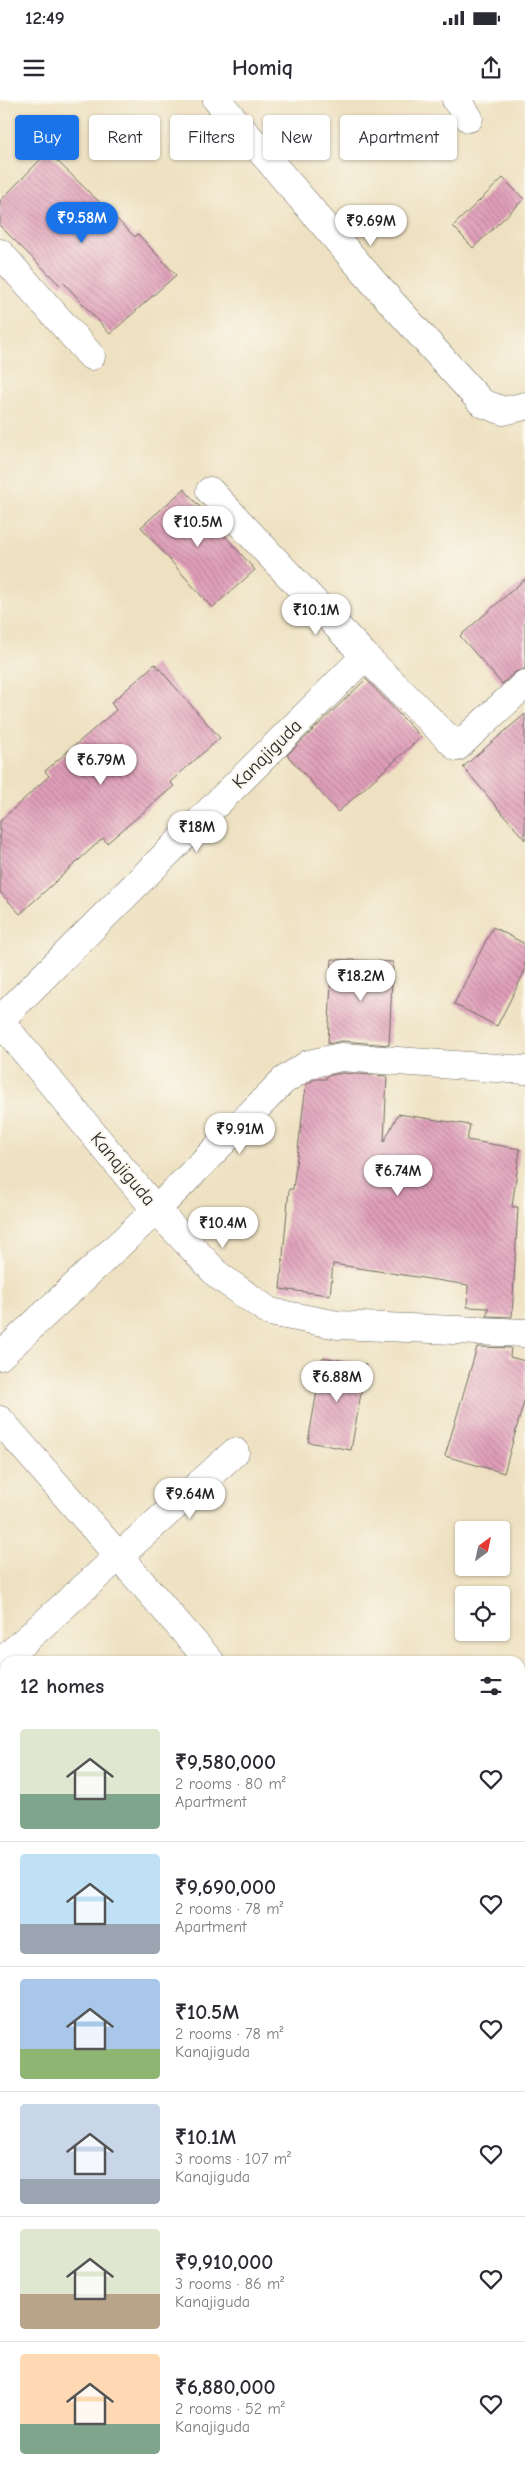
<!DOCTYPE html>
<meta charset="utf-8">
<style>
:root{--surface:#fff;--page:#f7f7f7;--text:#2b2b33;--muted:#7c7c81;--line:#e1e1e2;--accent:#1a73e8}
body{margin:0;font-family:"Comic Neue",sans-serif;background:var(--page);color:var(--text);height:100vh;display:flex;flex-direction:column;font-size:19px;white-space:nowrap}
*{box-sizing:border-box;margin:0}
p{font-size:16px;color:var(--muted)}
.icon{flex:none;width:28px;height:28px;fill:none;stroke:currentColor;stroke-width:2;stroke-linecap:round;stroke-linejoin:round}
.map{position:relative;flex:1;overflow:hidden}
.sheet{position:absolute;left:0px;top:1556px;width:525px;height:821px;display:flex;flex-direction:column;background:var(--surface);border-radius:15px 15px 0 0;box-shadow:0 1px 4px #0004}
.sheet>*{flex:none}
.hud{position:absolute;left:15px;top:15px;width:495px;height:45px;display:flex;gap:10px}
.needle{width:32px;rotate:33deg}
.fabs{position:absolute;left:455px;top:1421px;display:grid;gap:10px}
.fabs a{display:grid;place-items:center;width:55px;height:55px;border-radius:5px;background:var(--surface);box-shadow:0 1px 4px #0004;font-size:25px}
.price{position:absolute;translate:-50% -42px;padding:0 11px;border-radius:18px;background:#fff;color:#222;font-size:16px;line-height:32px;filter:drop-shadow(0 1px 2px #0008)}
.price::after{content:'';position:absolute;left:50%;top:30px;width:15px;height:11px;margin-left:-8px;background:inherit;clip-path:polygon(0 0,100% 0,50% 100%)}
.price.active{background:var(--accent);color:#fff}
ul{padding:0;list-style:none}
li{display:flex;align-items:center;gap:15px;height:125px;padding:0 20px}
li+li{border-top:1px solid var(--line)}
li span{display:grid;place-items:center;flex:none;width:140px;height:100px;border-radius:5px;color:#555}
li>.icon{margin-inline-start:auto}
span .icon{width:60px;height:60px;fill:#fffc;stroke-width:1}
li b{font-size:21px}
h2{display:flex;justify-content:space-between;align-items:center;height:60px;padding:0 20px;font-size:21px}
.tag{padding:0 18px;border-radius:5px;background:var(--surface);box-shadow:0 1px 4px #0004;font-size:18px;line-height:45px}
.tag.active{background:var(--accent);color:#fff}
.status{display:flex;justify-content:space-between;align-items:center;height:35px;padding:0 25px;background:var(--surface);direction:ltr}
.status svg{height:14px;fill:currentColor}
header{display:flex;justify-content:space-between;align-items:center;height:65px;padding:0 20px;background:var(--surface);font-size:22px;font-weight:800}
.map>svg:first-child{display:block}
</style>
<div class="status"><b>12:49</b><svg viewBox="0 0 49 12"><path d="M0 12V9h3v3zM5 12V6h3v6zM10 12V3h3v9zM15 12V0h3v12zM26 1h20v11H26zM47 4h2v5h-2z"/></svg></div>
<header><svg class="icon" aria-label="menu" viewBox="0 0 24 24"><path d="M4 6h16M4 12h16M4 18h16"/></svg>Homiq<svg class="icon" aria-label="share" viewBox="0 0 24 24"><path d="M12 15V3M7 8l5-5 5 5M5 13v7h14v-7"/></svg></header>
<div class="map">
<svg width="525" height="2377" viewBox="0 0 525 2377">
<defs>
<pattern id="building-back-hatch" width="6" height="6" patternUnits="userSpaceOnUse" patternTransform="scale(1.25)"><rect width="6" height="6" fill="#e09eb9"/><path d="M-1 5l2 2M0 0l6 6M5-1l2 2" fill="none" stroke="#b68197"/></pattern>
</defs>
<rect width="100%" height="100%" fill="#fbf7ec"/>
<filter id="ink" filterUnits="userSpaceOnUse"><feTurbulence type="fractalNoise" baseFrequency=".02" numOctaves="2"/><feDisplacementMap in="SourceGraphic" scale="10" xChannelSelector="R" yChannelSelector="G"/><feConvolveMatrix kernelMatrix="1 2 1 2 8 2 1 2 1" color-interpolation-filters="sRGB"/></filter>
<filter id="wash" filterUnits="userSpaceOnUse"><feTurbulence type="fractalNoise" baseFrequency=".0096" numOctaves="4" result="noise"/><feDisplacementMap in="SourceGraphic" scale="20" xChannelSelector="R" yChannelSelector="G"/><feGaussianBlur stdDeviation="1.12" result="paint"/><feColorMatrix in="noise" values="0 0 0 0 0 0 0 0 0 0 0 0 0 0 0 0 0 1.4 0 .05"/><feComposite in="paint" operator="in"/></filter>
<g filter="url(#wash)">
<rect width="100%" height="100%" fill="#eee1c1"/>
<g id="blocks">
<g fill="url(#building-back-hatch)">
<path d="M48,52L135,137L138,134L176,175L110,234L64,183L61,186L0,126V101Z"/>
<path d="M503,78L524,99L473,148L453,126Z"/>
<path d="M184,389L255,470L212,508L141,427Z"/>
<path d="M525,479V569L515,572L502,584L460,536Z"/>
<path d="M155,564L220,638L170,682L174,686L107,743L103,738L20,814L0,792V721L49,676L45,671L116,610L111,603Z"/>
<path d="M366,579L421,637L338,712L287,655Z"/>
<path d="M525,614V740L463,667Z"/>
<path d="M493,827L525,844V871L497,926L454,904Z"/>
<path d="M332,859L393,862L389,945L342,941L328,944Z"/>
<path d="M342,973L387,976L384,1042L398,1014L470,1025L467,1040L520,1049L512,1107H518L512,1217L486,1216L489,1208L467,1207L468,1185L333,1164L330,1195L280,1189L289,1089H293L306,985L315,979H326L327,976Z"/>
<path d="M477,1247L511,1248L510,1257L525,1261V1298L504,1373L445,1356Z"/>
<path d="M323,1257L366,1265L351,1350L308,1342Z"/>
</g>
</g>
</g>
<g filter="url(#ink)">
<use href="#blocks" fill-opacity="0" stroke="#6f6b60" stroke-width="1"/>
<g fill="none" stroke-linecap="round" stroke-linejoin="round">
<defs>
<g id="street">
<path d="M217,0L375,184L482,303L504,311L525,306"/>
<path d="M456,0L469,18"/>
<path d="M0,153L91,256"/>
<path d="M210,391L365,556L457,647L525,584"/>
<path d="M0,920L365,556"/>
<path d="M0,921L156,1110L219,1176L270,1212L338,1225L525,1233"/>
<path d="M0,1256L156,1110L283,981L309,964L341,957L525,970"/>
<path d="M0,1320L210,1561"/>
<path d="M0,1563L235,1352"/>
<path d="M520,1654L525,1650"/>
<path d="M520,1694L525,1700"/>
<path d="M0,1818L5,1816"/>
<path d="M520,1949L525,1944"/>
<path d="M0,2078L5,2074"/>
<path d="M520,2121L525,2124"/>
<path d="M0,2284L5,2290"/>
<path d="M70,2372L73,2377"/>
<path d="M467,2372L471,2377"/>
<path d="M0,2375L5,2371"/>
</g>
</defs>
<use href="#street" stroke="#6f6b60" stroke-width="29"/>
<use href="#street" stroke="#fff" stroke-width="28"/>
</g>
</g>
<g text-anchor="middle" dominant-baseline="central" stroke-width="4" stroke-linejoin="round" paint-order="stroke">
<g font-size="19" fill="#2b2b2b" stroke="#fbf7ec">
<text transform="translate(267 654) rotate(-45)">Kanajiguda</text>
<text transform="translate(123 1069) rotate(50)">Kanajiguda</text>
</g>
</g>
</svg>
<div class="fabs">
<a><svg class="needle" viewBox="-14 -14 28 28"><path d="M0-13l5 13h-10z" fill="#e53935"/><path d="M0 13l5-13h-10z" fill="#7c7c81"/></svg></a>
<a><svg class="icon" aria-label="locate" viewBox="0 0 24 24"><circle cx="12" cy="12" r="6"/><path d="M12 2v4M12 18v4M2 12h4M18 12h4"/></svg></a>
</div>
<b class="price active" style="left:82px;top:144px">₹9.58M</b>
<b class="price" style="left:371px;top:147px">₹9.69M</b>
<b class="price" style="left:198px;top:448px">₹10.5M</b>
<b class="price" style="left:316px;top:536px">₹10.1M</b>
<b class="price" style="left:101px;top:686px">₹6.79M</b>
<b class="price" style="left:197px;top:753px">₹18M</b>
<b class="price" style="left:361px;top:902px">₹18.2M</b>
<b class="price" style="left:240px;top:1055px">₹9.91M</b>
<b class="price" style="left:398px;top:1097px">₹6.74M</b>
<b class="price" style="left:223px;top:1149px">₹10.4M</b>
<b class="price" style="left:337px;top:1303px">₹6.88M</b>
<b class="price" style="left:190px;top:1420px">₹9.64M</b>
<div class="hud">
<a class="tag active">Buy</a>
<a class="tag">Rent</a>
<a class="tag">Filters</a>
<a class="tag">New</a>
<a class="tag">Apartment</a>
</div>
<section class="sheet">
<h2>12 homes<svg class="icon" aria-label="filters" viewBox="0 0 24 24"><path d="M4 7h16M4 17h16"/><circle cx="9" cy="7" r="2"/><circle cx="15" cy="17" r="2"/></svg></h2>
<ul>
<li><span style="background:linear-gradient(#dfe7d0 65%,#7fa58c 0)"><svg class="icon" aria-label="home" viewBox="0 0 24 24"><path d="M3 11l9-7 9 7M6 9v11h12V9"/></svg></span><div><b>₹9,580,000</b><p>2 rooms · 80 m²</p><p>Apartment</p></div><svg class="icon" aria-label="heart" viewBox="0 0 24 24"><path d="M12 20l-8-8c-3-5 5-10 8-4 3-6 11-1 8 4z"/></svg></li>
<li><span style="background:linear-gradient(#bfe0f5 70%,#9aa5b1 0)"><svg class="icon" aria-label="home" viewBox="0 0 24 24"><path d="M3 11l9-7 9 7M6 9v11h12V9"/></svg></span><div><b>₹9,690,000</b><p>2 rooms · 78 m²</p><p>Apartment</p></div><svg class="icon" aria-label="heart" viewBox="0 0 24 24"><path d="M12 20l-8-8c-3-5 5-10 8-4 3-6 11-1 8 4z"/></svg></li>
<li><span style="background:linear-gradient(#a9c7e8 70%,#8fb573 0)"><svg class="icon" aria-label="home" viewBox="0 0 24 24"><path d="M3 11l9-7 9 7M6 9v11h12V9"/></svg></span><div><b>₹10.5M</b><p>2 rooms · 78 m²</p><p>Kanajiguda</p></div><svg class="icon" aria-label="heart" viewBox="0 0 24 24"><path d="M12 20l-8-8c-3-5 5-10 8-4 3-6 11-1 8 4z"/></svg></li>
<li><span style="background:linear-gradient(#c9d6e8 75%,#9aa5b1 0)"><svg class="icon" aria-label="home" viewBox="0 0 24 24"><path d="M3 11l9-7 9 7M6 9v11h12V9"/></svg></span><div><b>₹10.1M</b><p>3 rooms · 107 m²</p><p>Kanajiguda</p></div><svg class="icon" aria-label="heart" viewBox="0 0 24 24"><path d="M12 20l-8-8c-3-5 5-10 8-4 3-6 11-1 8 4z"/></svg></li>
<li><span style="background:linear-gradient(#dfe7d0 65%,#b9a48a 0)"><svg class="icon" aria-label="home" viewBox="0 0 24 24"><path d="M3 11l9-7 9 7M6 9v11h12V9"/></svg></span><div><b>₹9,910,000</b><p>3 rooms · 86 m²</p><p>Kanajiguda</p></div><svg class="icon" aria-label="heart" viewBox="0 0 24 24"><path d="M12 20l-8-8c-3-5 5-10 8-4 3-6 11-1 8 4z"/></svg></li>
<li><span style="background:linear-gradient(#ffd9b3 70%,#7fa58c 0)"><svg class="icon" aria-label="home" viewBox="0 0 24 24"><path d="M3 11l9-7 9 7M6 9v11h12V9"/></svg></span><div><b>₹6,880,000</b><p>2 rooms · 52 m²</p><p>Kanajiguda</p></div><svg class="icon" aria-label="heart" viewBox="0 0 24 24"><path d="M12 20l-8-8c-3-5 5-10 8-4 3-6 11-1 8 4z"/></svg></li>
</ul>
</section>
</div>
